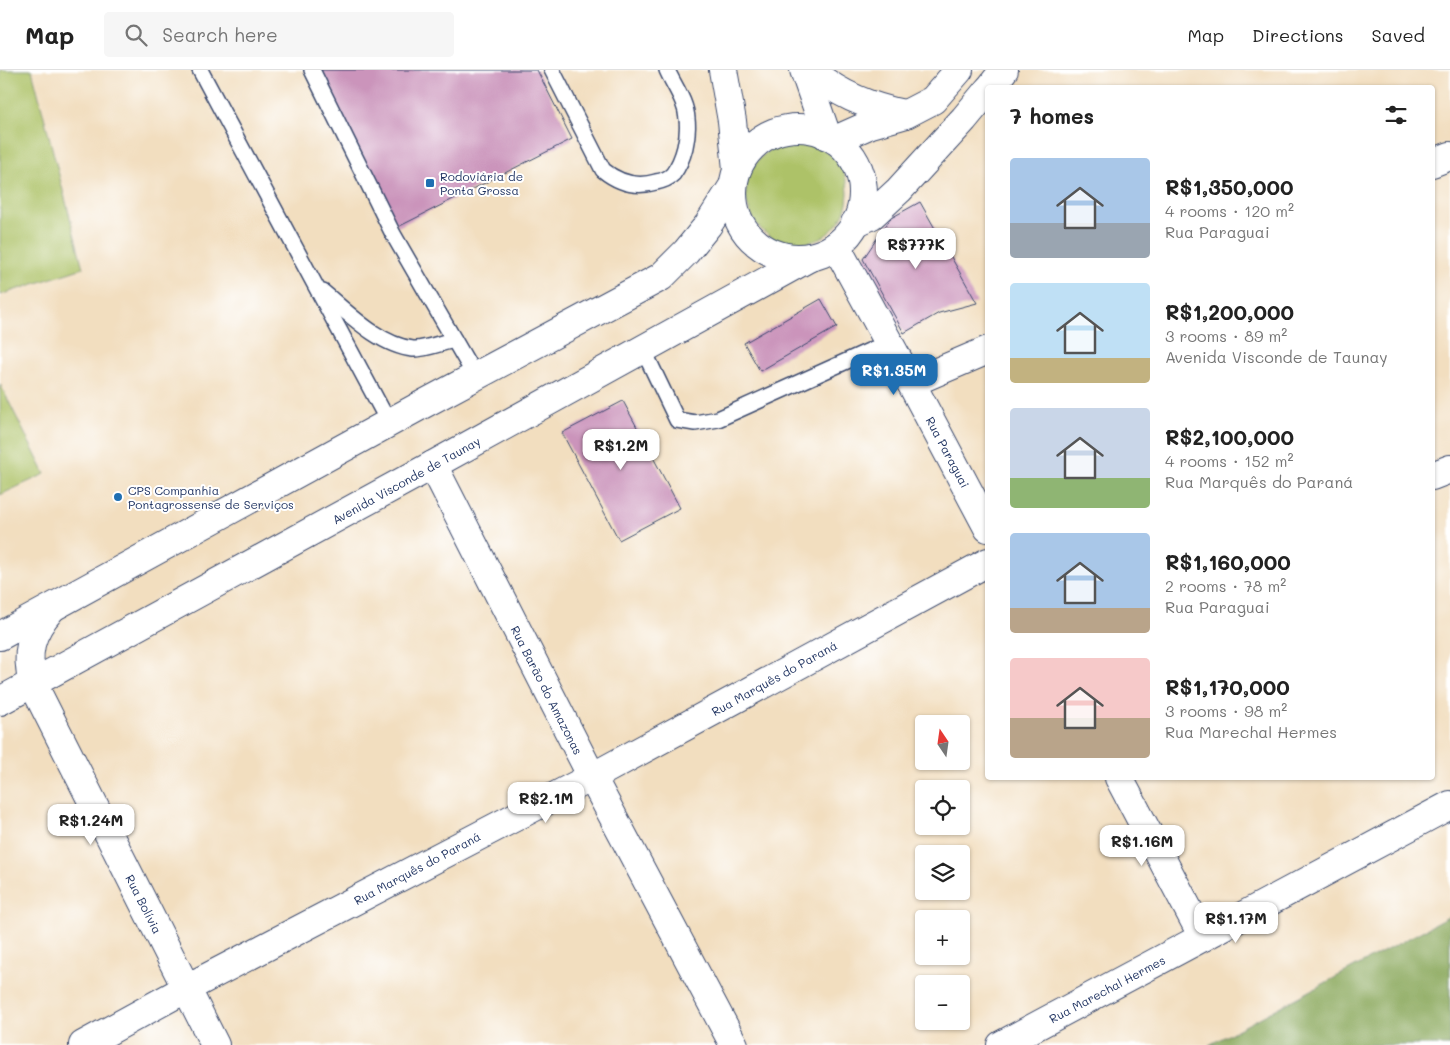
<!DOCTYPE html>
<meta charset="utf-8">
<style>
:root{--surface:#fff;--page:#f6f6f6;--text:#222;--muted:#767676;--line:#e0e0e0;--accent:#1f6fb2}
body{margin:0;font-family:Mali,sans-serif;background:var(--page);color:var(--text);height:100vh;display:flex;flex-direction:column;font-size:19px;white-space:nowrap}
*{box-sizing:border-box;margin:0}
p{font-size:16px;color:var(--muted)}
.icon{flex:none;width:28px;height:28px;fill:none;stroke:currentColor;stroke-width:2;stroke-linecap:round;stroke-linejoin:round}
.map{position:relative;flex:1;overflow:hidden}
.details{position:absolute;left:985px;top:15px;width:450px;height:695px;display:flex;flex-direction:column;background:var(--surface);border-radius:5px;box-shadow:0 1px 4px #0004}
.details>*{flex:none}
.needle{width:32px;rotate:347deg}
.buttons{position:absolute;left:915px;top:645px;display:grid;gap:10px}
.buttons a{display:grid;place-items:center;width:55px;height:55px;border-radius:5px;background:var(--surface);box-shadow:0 1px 4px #0004;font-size:25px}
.price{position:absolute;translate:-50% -42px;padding:0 11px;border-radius:10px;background:#fff;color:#222;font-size:16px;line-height:32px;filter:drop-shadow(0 1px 2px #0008)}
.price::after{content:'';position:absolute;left:50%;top:30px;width:15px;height:11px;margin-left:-8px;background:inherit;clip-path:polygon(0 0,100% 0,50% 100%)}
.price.selected{background:var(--accent);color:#fff}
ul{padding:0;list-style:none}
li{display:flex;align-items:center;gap:15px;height:125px;padding:0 25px}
li span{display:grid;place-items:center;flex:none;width:140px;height:100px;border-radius:5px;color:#555}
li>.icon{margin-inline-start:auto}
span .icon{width:60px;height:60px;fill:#fffc;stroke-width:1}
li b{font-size:21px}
h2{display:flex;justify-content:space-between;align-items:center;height:60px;padding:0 25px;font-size:21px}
header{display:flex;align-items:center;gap:30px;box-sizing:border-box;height:70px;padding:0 25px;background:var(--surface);border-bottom:1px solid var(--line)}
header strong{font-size:24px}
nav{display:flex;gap:28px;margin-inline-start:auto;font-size:18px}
.search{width:350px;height:45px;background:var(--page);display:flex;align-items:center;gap:12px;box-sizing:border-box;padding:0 18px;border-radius:5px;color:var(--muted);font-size:19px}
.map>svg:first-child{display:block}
</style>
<header>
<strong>Map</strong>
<div class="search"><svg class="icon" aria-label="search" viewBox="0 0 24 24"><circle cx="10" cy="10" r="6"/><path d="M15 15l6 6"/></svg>Search here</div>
<nav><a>Map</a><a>Directions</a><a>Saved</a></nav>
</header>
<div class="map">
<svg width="1450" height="975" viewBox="0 0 1450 975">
<rect width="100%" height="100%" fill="#fff"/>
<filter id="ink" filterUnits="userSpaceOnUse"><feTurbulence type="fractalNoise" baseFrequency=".02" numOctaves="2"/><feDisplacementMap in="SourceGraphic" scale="10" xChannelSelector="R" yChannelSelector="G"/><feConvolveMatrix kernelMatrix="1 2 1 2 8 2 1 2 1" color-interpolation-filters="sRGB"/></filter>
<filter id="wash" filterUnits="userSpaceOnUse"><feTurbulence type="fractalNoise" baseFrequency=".0096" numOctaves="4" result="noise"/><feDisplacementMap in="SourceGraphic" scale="20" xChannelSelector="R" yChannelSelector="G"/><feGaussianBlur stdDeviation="1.12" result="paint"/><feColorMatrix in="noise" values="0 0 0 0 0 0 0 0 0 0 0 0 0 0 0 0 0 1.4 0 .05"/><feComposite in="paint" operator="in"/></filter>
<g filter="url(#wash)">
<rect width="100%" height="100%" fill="#f2debf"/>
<g fill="#adc267" stroke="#647862">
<path d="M0,0H32L83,198L0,225Z"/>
<circle cx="797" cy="123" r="51"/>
<path d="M0,314L45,404L0,425Z"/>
</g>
<path fill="#8aa85c" stroke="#526c5d" d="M1450,846V975H1209Z"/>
<g id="blocks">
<g fill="#cb94bb">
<path d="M318,0H537L572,69L398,157Z"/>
<path d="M920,132L977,233L939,243L904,263L863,189L891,148Z"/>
<path d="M821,229L837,257L760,301L744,273Z"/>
<path d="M623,331L680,438L619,470L562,363Z"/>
</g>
</g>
</g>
<g filter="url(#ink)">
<use href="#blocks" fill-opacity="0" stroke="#3b496d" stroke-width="1"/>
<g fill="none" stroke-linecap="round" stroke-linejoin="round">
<defs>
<g id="lane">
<path d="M200,0L389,353"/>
<path d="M312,0L393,164L475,306"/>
<path d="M552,0L603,100C619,113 636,118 656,112C662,111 669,108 673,104C684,89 689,67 687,49C686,31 674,16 667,0"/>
<path d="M323,222C347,242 380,276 413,279C424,280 443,272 454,270"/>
<path d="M643,279L677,350L695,353L718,349L889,272"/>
</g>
<g id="street">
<path d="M1432,93L1450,86"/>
<path d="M836,176L911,313L988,458"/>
<path d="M911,313L988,280"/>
<path d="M433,395L592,707L734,975"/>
<path d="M1432,406L1450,399"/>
<path d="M33,614L215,975"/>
<path d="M1119,708L1203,867"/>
<path d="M83,975L187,918L592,707L988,492"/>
<path d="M1001,975L1450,735"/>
</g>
<g id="secondary">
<path d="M723,0L732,51L737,99"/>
<path d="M804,0L827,66"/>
</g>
<g id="primary">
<path d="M810,0C837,24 869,37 904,44"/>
<path d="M990,18L1004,0"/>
<circle cx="798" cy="123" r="65"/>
<path d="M835,70L871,54L906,44L933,30L959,0"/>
<path d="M855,153L872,145L899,120L964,49L988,20"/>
<path d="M0,566L418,337L661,207L686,182L708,155L733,116"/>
<path d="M33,614C25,583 30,563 51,539"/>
<path d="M0,631L433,395L810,187"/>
</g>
</defs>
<use href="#lane" stroke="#3b496d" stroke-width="18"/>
<use href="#street" stroke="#3b496d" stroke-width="30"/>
<use href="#secondary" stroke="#3b496d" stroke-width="30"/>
<use href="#primary" stroke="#3b496d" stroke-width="30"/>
<use href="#lane" stroke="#fff" stroke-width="15"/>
<use href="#street" stroke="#fff" stroke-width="28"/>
<use href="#secondary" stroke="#fff" stroke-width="28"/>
<use href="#primary" stroke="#fff" stroke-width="28"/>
</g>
</g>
<g fill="#1f6fb2" stroke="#fff" stroke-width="2">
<rect x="425" y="108" width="10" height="10" rx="2.5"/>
<circle cx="118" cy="427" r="5"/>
</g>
<g text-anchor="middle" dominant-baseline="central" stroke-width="4" stroke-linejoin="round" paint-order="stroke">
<g font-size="12" fill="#1b2f5e" stroke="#fff" text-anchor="start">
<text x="440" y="106">Rodoviária de<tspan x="440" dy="14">Ponta Grossa</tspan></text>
<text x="128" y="420">CPS Companhia<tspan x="128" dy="14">Pontagrossense de Serviços</tspan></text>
</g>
<g font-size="12" fill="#1b2f5e" stroke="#fff">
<text transform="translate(948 382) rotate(62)">Rua Paraguai</text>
<text transform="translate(406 410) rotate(-29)">Avenida Visconde de Taunay</text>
<text transform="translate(774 608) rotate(-29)">Rua Marquês do Paraná</text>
<text transform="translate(547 620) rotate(63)">Rua Barão do Amazonas</text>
<text transform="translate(417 798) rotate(-28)">Rua Marquês do Paraná</text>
<text transform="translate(144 834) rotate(63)">Rua Bolívia</text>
<text transform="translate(1107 919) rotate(-28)">Rua Marechal Hermes</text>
</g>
</g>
</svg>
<div class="buttons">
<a><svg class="needle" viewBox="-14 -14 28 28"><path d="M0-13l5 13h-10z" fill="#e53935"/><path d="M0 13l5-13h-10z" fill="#767676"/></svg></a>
<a><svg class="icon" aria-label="locate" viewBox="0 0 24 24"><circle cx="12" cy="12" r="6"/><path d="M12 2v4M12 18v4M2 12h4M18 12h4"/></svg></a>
<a><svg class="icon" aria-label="layers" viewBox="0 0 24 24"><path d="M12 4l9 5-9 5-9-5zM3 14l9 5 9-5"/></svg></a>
<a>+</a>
<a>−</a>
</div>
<b class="price" style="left:916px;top:200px">R$777K</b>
<b class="price selected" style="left:894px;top:326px">R$1.35M</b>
<b class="price" style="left:621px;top:401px">R$1.2M</b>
<b class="price" style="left:546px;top:754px">R$2.1M</b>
<b class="price" style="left:91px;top:776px">R$1.24M</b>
<b class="price" style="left:1142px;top:797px">R$1.16M</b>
<b class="price" style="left:1236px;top:874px">R$1.17M</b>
<section class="details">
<h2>7 homes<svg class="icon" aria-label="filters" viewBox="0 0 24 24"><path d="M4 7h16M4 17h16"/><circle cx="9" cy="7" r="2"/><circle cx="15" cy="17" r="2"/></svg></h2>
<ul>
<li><span style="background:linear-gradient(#a9c7e8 65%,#9aa5b1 0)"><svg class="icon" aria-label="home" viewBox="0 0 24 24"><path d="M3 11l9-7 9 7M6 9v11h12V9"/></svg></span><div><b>R$1,350,000</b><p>4 rooms · 120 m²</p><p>Rua Paraguai</p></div></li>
<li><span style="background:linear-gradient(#bfe0f5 75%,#c2b280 0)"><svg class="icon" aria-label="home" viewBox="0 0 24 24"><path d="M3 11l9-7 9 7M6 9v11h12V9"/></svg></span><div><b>R$1,200,000</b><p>3 rooms · 89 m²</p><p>Avenida Visconde de Taunay</p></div></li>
<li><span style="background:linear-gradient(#c9d6e8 70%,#8fb573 0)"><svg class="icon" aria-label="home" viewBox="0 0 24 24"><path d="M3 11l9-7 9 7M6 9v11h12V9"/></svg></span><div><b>R$2,100,000</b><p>4 rooms · 152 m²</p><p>Rua Marquês do Paraná</p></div></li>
<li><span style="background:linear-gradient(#a9c7e8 75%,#b9a48a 0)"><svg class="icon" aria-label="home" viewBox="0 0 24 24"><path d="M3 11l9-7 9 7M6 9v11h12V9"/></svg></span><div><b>R$1,160,000</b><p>2 rooms · 78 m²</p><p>Rua Paraguai</p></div></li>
<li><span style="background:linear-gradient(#f6c9c9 60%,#b9a48a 0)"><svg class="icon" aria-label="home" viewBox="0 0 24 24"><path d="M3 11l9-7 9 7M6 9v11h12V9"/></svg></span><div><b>R$1,170,000</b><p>3 rooms · 98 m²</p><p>Rua Marechal Hermes</p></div></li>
</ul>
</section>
</div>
